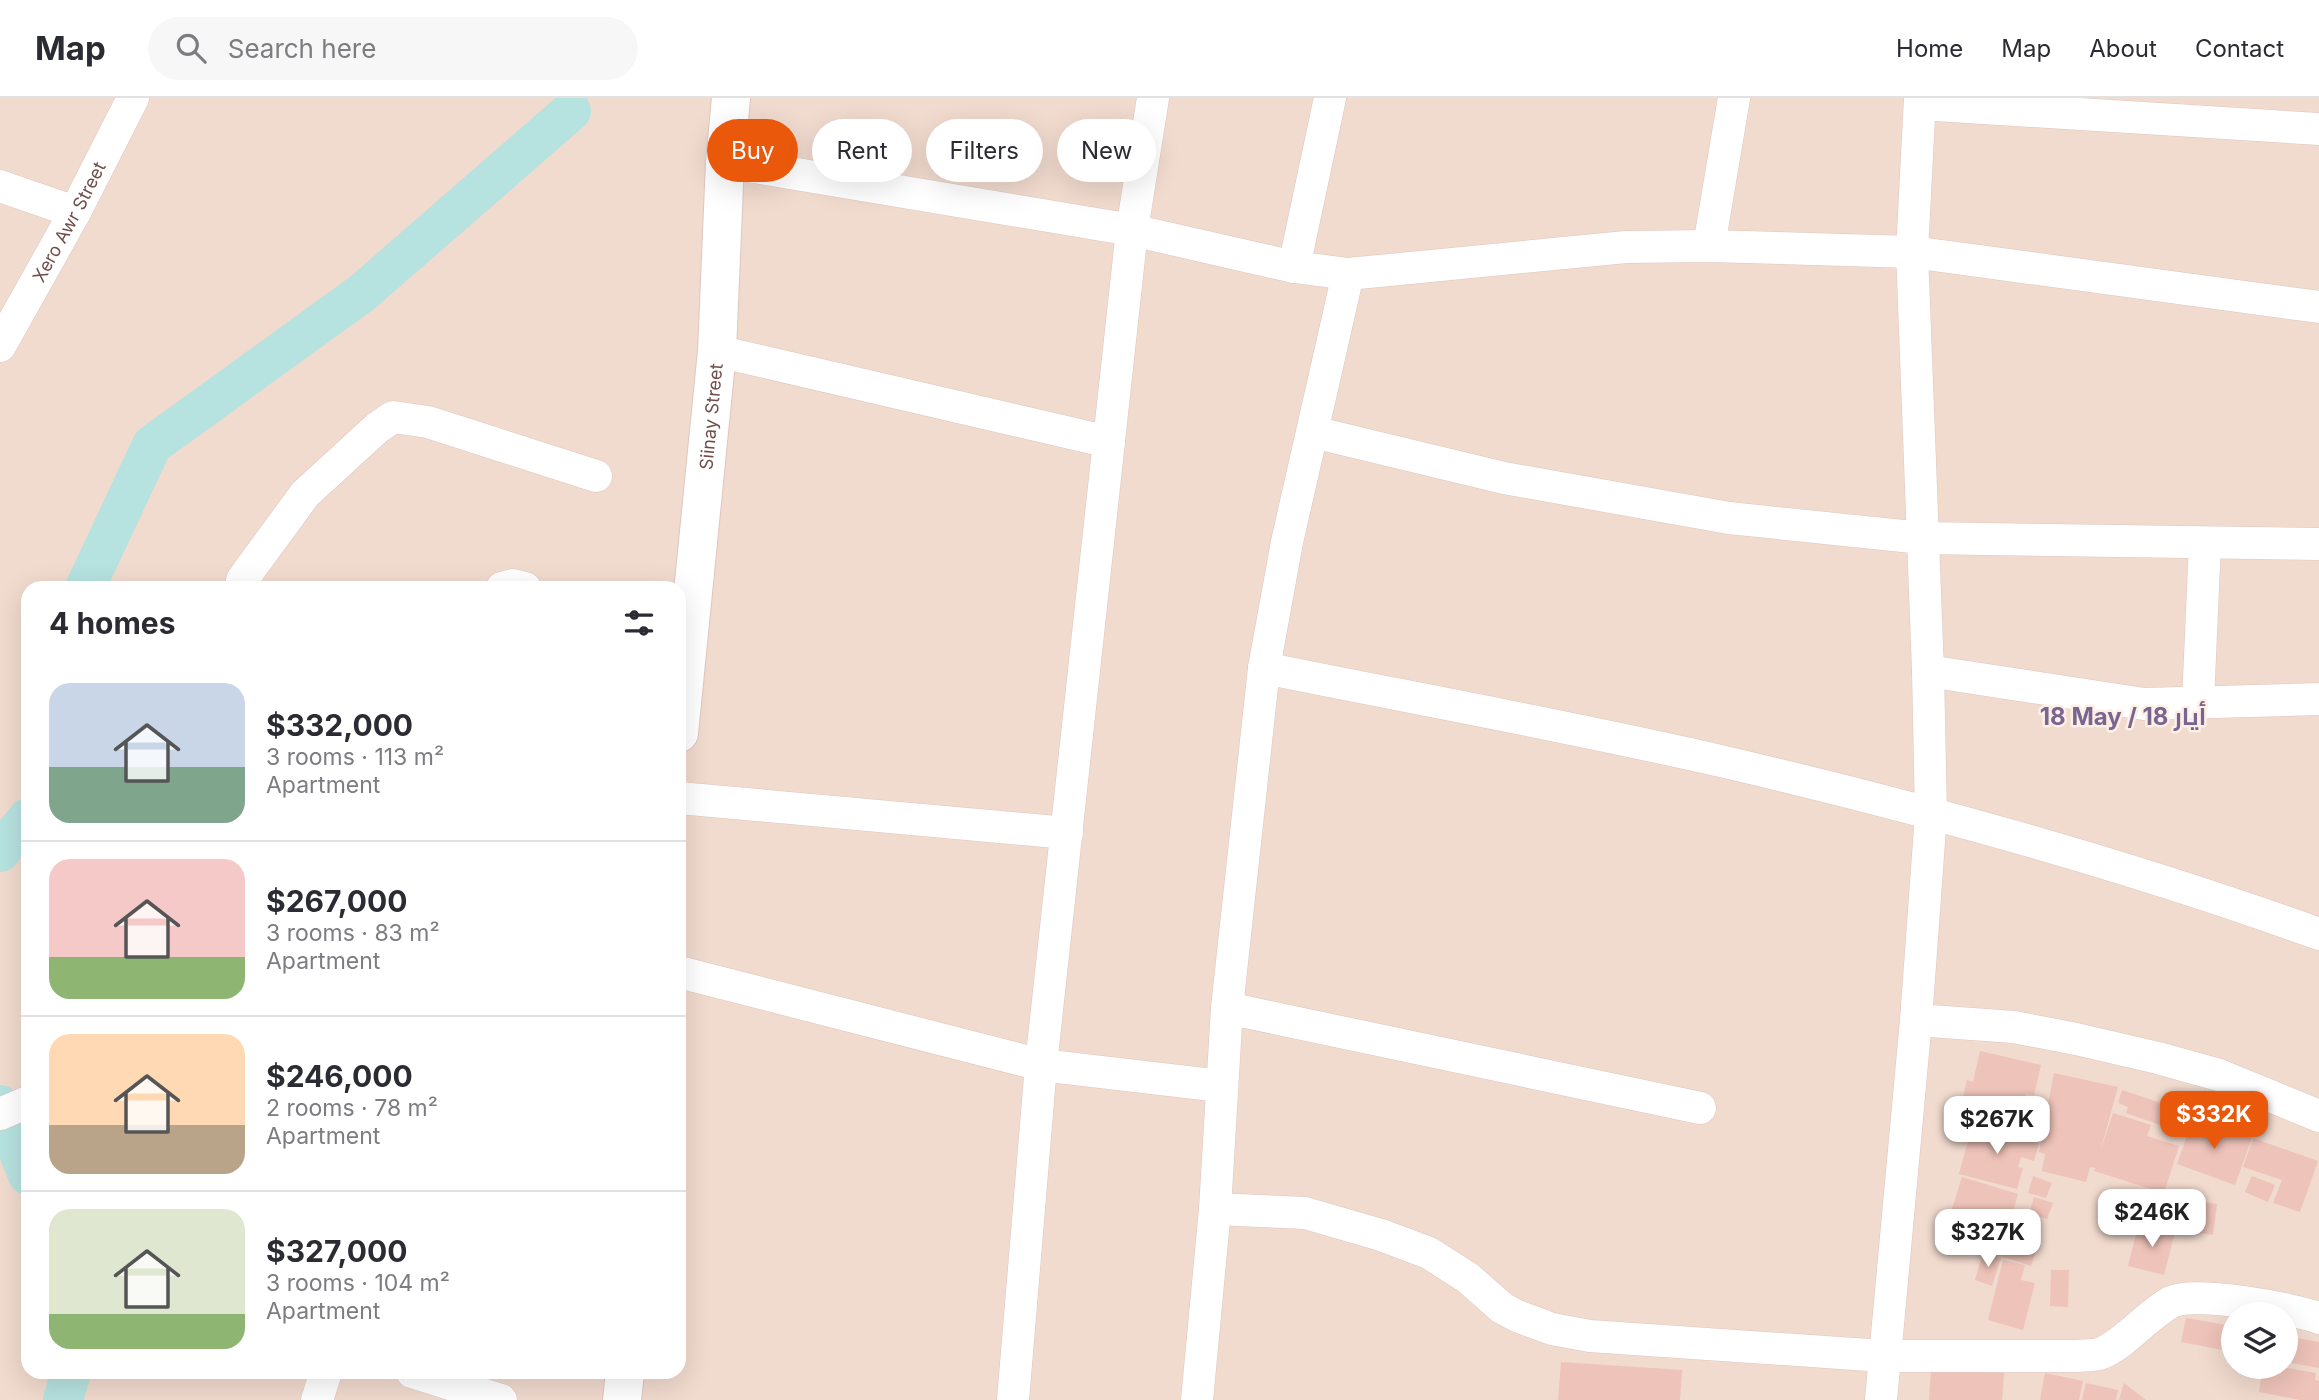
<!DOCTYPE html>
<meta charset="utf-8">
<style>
:root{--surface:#fff;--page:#f7f7f7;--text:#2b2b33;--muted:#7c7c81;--line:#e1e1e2;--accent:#ea580c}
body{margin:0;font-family:Inter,Cairo,sans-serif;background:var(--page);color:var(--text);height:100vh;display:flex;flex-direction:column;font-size:26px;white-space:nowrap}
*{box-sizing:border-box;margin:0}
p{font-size:23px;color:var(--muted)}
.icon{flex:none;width:38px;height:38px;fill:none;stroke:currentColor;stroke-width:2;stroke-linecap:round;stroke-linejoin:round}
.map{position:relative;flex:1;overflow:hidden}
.side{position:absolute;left:21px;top:483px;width:665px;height:798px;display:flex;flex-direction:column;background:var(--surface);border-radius:21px;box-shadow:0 7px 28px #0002}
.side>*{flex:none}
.top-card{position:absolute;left:707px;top:21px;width:665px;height:63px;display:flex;gap:14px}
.controls{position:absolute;left:2221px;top:1204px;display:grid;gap:14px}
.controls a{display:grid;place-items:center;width:77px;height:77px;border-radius:50%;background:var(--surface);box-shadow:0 7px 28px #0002;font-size:35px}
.price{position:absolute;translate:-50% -60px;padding:0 16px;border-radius:14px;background:#fff;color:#222;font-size:23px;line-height:46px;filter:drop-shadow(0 2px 4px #0008)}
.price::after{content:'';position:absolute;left:50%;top:42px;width:21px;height:16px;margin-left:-10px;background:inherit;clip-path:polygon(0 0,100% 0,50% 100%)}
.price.current{background:var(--accent);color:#fff}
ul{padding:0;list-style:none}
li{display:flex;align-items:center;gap:21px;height:175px;padding:0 28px}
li+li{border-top:2px solid var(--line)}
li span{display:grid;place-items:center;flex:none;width:196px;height:140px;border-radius:21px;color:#555}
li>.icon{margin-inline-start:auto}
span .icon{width:84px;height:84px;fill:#fffc;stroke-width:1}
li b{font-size:30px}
h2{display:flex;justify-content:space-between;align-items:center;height:84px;padding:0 28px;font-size:30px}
.chip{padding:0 24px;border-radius:32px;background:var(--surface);box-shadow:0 7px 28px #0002;font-size:24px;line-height:63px}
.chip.current{background:var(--accent);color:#fff}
header{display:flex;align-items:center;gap:42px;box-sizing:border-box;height:98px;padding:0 35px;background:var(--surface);border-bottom:2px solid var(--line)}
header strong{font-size:33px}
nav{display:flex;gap:38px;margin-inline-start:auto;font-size:24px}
.search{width:490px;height:63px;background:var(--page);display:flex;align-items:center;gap:18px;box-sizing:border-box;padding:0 24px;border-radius:38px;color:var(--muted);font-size:26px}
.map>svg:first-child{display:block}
</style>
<header>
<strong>Map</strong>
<div class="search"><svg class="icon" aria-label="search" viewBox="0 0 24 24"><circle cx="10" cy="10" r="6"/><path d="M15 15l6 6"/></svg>Search here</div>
<nav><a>Home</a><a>Map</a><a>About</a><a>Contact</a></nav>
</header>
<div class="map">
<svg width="2319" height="1302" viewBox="0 0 2319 1302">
<rect width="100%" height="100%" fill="#faeadf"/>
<path fill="#f1dace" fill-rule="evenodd" d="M0,0H2319V1302H0ZM28,490H679V1274H28ZM2233,1216H2286V1269H2233Z"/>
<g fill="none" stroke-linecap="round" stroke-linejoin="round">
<g stroke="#b6e2df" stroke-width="40">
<path d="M85,490L152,347L362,195L571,13"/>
<path d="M0,754L28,720"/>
<path d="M0,1007L28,1077"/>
<path d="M63,1302L71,1274"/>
</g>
</g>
<g fill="#eec3b9">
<path d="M1980,953L2041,967L2034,997L2026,996L2022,1015L2032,1017L2028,1036L1958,1020L1967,982L1973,984Z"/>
<path d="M2054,975L2118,989L2100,1054L2113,1015L2151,1027L2147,1038L2179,1048L2164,1095L2094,1073L2095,1070L2090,1069L2086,1084L2042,1073L2045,1056L2039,1054Z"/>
<path d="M2122,992L2173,1009L2166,1029L2126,1015L2128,1009L2118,1005Z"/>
<path d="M2194,1018L2252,1040L2235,1087L2177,1066Z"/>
<path d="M1973,1025L2040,1043L2034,1063L2021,1059L2018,1069L2023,1070L2017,1091L1959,1076Z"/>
<path d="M2253,1040L2318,1063L2300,1114L2273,1105L2282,1082L2243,1069Z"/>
<path d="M2033,1078L2052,1085L2046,1100L2028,1095Z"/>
<path d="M2252,1078L2275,1087L2268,1104L2245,1094Z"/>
<path d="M1962,1079L2018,1096L2013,1113L2042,1122L2036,1142L1987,1127L1982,1144L1945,1133Z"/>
<path d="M2034,1099L2053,1105L2047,1121L2029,1116Z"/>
<path d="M2197,1103L2217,1106L2213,1137L2192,1134Z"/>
<path d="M2139,1125L2175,1134L2164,1177L2128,1168Z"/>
<path d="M1989,1130L2038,1146L2031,1168L1981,1152Z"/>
<path d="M1983,1155L2001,1160L1992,1188L1975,1182Z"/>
<path d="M2003,1162L2025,1167L2021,1182L2035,1185L2023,1232L1988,1222Z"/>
<path d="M2051,1172H2069L2068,1209L2050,1208Z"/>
<path d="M2186,1220L2233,1228V1254L2181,1244Z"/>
<path d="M2286,1238L2319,1244V1270L2286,1264Z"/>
<path d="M1561,1264L1682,1272L1680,1302H1558Z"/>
<path d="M2263,1269H2282L2316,1275L2315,1282L2319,1283V1302H2300L2259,1294Z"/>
<path d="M1931,1270L2004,1275L2002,1302H1929Z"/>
<path d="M2045,1275L2083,1283L2079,1302H2040Z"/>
<path d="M2086,1285L2118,1292L2116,1302H2082Z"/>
<path d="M2124,1285L2146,1302H2119Z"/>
</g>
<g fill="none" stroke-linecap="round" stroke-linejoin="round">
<defs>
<g id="minor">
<path d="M1920,6L2319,31"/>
<path d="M725,64L1132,132L1294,169L1348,176L1626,149L1709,148L1912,154L2319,209"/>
<path d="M0,88L75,114"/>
<path d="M1709,148L1734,0"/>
<path d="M1294,169L1330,0"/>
<path id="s1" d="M0,248L75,114L133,0"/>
<path d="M717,253L1109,344"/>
<path d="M1313,334L1504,380L1729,420L1922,440L2319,446"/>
<path d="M242,490V482L305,396L377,330L393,319L428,324L596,378"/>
<path d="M502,490L513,487L525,490"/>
<path d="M1264,570C1418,601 1573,629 1725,664C1926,711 2125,766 2319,836"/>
<path d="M1928,573L2144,606L2319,601"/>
<path d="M2198,604L2205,445"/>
<path d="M679,700L1067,735"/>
<path d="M679,874L1041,967L1221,988"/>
<path d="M1227,910L1700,1010"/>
<path d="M1916,922L2014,929L2076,941L2158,960L2219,977L2319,1018"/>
<path d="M0,1016L28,1004"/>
<path d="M1215,1111L1305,1115L1381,1137L1429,1155L1468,1180L1502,1210L1517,1218L1552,1231L1590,1238L1884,1258H2076C2084,1257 2095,1258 2102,1255C2128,1243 2146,1218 2171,1204C2194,1192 2294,1211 2319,1220"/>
<path d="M412,1274L501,1302"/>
<path d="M317,1302L326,1274"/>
<path d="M1013,1302L1041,967L1132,132L1153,0"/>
<path d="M1197,1302L1215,1111L1227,910L1264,570L1287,444L1348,176"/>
<path d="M1881,1302L1916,922L1931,716L1928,573L1912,154L1920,0"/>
</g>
<g id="tertiary">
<path id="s2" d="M679,635L717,253L725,64L731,0"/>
<path d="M622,1302L625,1274"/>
</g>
</defs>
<use href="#minor" stroke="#dfc7bf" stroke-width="33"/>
<use href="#tertiary" stroke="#dfc7bf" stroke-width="40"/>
<use href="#minor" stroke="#fff" stroke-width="32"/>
<use href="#tertiary" stroke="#fff" stroke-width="38"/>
</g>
<g text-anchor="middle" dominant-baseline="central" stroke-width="5" stroke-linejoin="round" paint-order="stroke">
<g font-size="18" fill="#6f4e49" stroke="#feefe5">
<text stroke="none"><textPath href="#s1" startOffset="142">Xero Awr Street</textPath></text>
<text stroke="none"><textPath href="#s2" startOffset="318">Siinay Street</textPath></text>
</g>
<g font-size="24" font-weight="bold" fill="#796592" stroke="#feefe5">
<text x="2123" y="618">18 May / 18 أيار</text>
</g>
</g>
</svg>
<div class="controls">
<a><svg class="icon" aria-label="layers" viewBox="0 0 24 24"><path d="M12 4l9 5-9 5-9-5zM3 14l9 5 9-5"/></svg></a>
</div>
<b class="price current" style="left:2214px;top:1053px">$332K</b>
<b class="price" style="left:1997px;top:1058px">$267K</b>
<b class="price" style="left:2152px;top:1151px">$246K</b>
<b class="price" style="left:1988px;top:1171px">$327K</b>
<div class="top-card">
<a class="chip current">Buy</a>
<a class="chip">Rent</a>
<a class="chip">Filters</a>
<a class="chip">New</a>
</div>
<section class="side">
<h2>4 homes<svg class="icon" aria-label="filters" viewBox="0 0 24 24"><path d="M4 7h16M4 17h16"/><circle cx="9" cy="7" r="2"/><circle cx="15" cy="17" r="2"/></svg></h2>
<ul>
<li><span style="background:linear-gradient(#c9d6e8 60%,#7fa58c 0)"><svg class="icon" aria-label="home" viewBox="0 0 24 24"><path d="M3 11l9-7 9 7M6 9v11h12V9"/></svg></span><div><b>$332,000</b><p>3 rooms · 113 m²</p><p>Apartment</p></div></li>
<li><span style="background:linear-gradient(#f6c9c9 70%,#8fb573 0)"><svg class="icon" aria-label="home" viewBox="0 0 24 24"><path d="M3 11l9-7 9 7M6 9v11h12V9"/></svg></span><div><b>$267,000</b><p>3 rooms · 83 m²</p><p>Apartment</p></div></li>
<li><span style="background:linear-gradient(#ffd9b3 65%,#b9a48a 0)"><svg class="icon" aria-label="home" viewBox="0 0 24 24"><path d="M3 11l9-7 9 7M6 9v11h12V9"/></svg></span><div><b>$246,000</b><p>2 rooms · 78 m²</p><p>Apartment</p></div></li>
<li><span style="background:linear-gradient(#dfe7d0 75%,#8fb573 0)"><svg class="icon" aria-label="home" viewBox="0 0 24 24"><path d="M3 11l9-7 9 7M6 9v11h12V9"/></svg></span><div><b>$327,000</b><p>3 rooms · 104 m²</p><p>Apartment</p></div></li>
</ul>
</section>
</div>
